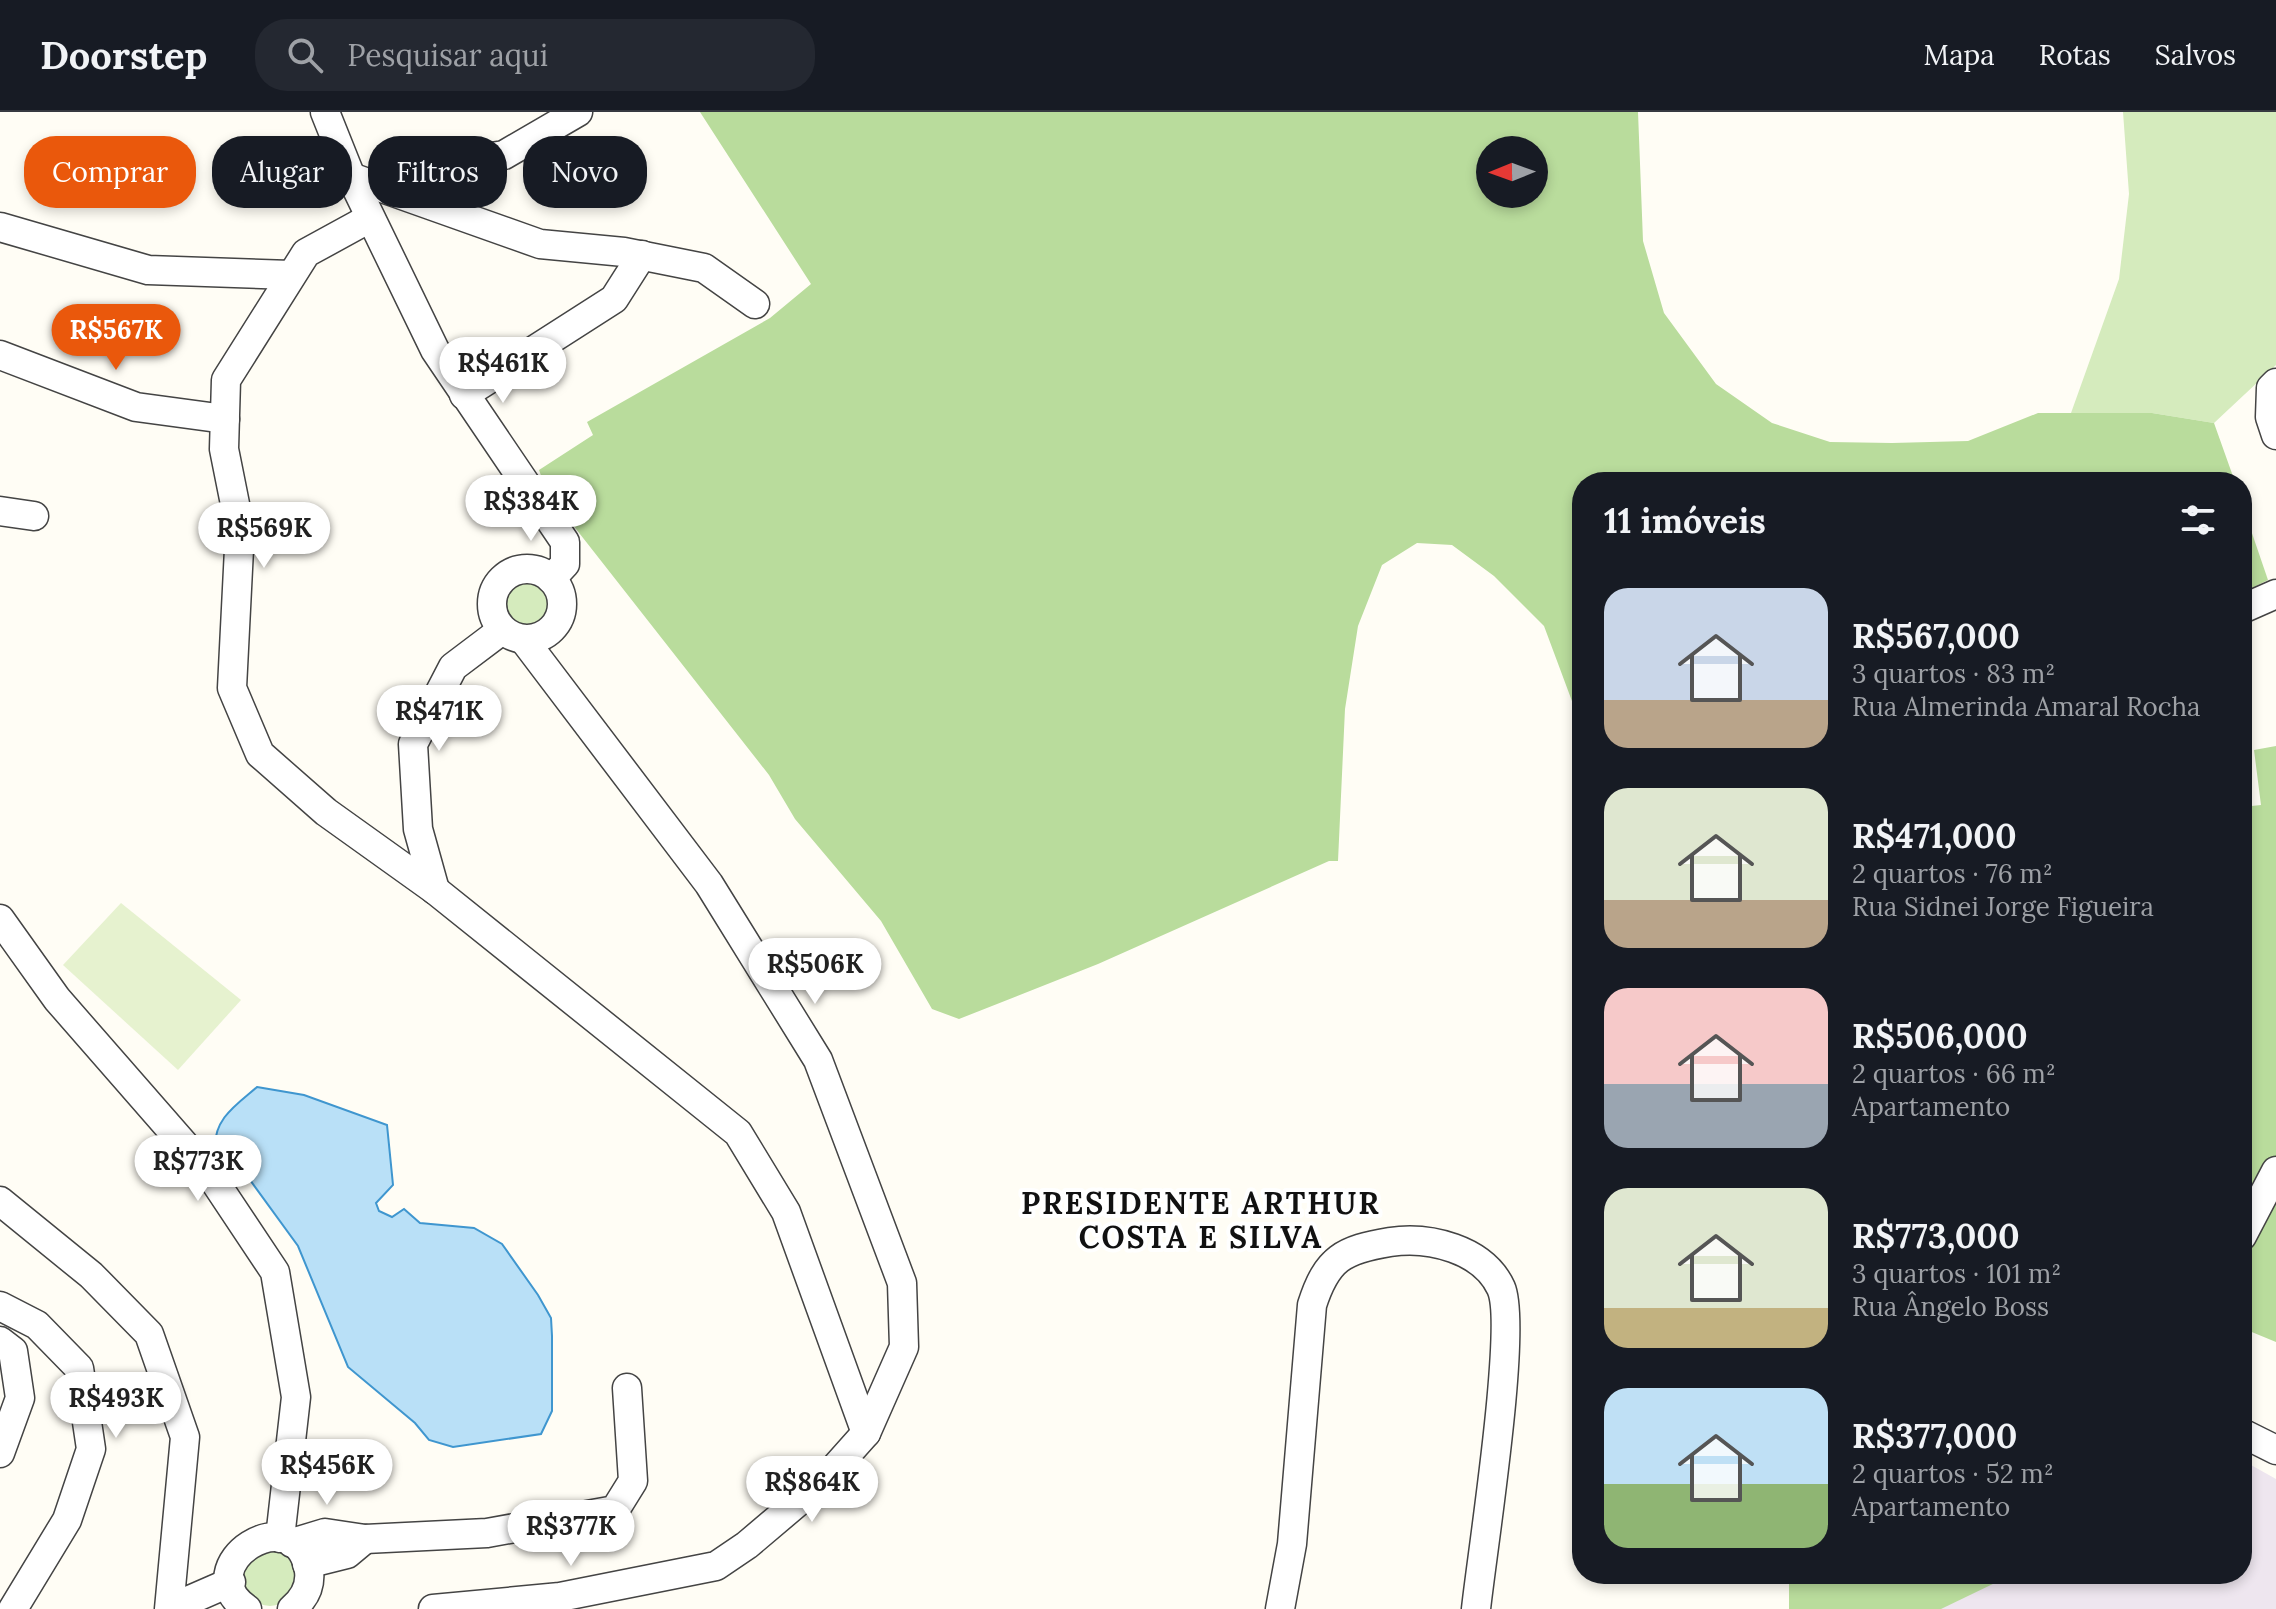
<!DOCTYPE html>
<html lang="pt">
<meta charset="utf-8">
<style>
:root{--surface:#171b24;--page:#242831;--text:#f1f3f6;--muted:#9ea1a6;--line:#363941;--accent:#ea580c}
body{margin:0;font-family:Lora,serif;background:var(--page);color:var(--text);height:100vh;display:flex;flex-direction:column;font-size:30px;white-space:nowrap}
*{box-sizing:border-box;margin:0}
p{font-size:26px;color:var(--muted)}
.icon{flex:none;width:44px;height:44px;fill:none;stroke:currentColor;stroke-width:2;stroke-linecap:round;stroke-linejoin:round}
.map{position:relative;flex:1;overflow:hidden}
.details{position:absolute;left:1572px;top:360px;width:680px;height:1112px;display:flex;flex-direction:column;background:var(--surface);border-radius:32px;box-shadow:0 4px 12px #0003}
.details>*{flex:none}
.hud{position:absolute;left:24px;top:24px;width:760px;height:72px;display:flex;gap:16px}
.needle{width:52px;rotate:269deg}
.fabs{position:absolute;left:1476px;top:24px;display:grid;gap:16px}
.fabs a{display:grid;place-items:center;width:72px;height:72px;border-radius:50%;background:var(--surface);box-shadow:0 4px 12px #0003;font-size:40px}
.price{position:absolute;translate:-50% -68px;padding:0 18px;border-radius:28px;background:#fff;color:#222;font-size:26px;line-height:52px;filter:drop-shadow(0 2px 4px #0008)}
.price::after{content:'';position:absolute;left:50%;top:48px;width:24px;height:18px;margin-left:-12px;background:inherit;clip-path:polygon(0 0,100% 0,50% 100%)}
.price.selected{background:var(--accent);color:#fff}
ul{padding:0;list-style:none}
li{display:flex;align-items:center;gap:24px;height:200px;padding:0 32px}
li span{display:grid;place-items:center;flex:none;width:224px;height:160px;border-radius:24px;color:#555}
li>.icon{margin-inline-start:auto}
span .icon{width:96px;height:96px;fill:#fffc;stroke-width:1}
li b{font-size:34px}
h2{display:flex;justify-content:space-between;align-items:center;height:96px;padding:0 32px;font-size:34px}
.pill{padding:0 28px;border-radius:32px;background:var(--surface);box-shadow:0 4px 12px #0003;font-size:28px;line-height:72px}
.pill.selected{background:var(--accent);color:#fff}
header{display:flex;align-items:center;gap:48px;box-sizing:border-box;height:112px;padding:0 40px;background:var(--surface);border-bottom:2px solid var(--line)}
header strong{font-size:38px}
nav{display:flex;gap:44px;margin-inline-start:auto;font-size:28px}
.search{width:560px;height:72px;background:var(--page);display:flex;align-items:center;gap:20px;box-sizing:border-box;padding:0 28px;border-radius:32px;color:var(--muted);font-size:30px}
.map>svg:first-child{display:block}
</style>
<header>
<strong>Doorstep</strong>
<div class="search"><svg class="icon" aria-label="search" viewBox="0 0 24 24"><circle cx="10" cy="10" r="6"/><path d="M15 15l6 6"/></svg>Pesquisar aqui</div>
<nav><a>Mapa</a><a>Rotas</a><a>Salvos</a></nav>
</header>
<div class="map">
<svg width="2276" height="1497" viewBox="0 0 2276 1497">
<rect width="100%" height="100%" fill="#fffdf5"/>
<path fill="#eee6ef" d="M2242,1348L2276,1367V1497H1930L1975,1462H2242Z"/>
<g fill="#d5ebbd">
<path d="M2123,0H2276V253L2214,311L2152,301H2071L2119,167L2129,82Z"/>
<circle cx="527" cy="492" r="24"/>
<circle cx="270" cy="1466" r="28"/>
</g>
<g fill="#b9dc9c" fill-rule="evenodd">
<path d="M700,0H1638L1643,129L1664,201L1716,272L1772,311L1830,330L1892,331L1968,329L2038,301H2152L2214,311L2235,370H1582V616L1544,514L1494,464L1452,433L1417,431L1382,453L1358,514L1345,597L1338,749H1329L1098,852L959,907L932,897L881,809L795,707L769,663L547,380L539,358L593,323L587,310L770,206L811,172ZM1490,38H1534V82H1490Z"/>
<path d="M2242,392L2268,468L2242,481Z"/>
<path d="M2276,634V1230L2242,1216V1060L2247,1042L2242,1039V695L2261,693L2254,638Z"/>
<path d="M1789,1462H1998L1997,1470L1941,1497H1789Z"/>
</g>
<path fill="#e6f2cf" d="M121,791L241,888L178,958L63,853Z"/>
<path fill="#b9e0f7" stroke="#3f96cf" stroke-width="2" d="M257,975L304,983L387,1013L393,1073L376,1091L379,1099L392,1105L404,1097L420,1111L474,1116L502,1132L538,1183L551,1206L552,1224V1299L541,1322L453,1335L429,1328L415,1311L348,1255L298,1134L250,1068L215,1038C213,1007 236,993 257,975Z"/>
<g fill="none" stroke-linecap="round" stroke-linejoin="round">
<defs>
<g id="minor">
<path d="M325,0L351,65L435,238L565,430V452L551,467"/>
<path d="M351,65L540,132L624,140L704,156L755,192"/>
<path d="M376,74L415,57L504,43L578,0"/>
<path d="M370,106L306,141L226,268L224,337L240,417L232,576L260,642L326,700L435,778L738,1021L786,1100L866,1321"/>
<path d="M0,115L148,158L291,163"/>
<path d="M0,243L136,295L225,307"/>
<path d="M2276,271L2271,276L2270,305L2276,323"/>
<path d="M464,283L614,187L642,143"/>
<path d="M0,399L34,404"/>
<circle cx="527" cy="492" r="35"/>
<path d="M2242,497L2276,482"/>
<path d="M435,778L418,717L413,632L453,555L502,518"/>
<path d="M0,807L57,887L209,1061L275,1160L296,1285L280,1426"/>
<path d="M0,1089L91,1163L149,1222L185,1325L169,1497L231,1470"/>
<path d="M2242,1124L2276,1059"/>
<path d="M0,1194L37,1213L79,1256L91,1337L67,1408L13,1497"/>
<path d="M0,1229L13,1239L20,1286L0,1341"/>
<path d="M2242,1321L2276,1338"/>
<path d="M292,1431L325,1421L365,1427L487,1421L615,1398L633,1369L627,1276"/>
<path d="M307,1452L347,1442L365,1427"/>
<path d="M247,1497C185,1454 296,1382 309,1459C311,1475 304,1487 292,1497"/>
<path d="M433,1497L560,1485L716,1454L747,1433L825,1367L866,1321L904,1235L902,1171L818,948L709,772L524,528"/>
<path d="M1280,1497L1292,1432L1312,1193C1327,1146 1343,1138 1390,1130C1429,1124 1483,1137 1501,1176C1518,1214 1482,1441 1476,1497"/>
</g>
</defs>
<use href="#minor" stroke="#444" stroke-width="31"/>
<use href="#minor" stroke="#fff" stroke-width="28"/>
</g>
<g text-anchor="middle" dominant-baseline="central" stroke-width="8" stroke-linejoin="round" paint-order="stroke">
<g font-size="30" font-weight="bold" letter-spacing="2" fill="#111" stroke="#fff">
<text x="1201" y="1091">PRESIDENTE ARTHUR<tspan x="1201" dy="34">COSTA E SILVA</tspan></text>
</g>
</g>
</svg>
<div class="fabs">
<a><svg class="needle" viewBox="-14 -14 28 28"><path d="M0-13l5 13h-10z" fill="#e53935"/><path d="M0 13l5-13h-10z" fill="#9ea1a6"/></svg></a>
</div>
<b class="price selected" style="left:116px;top:260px">R$567K</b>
<b class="price" style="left:503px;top:293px">R$461K</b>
<b class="price" style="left:531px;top:431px">R$384K</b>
<b class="price" style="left:264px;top:458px">R$569K</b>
<b class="price" style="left:439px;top:641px">R$471K</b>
<b class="price" style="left:815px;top:894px">R$506K</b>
<b class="price" style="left:198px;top:1091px">R$773K</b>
<b class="price" style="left:116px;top:1328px">R$493K</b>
<b class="price" style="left:327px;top:1395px">R$456K</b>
<b class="price" style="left:812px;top:1412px">R$864K</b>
<b class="price" style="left:571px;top:1456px">R$377K</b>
<div class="hud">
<a class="pill selected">Comprar</a>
<a class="pill">Alugar</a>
<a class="pill">Filtros</a>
<a class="pill">Novo</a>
</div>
<section class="details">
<h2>11 imóveis<svg class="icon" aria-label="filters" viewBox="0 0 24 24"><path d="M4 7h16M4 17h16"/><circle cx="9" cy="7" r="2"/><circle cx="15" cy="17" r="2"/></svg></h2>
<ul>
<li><span style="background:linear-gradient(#c9d6e8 70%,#b9a48a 0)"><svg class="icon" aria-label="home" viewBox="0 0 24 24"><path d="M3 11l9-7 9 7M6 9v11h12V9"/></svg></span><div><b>R$567,000</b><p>3 quartos · 83 m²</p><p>Rua Almerinda Amaral Rocha</p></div></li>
<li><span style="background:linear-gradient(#dfe7d0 70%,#b9a48a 0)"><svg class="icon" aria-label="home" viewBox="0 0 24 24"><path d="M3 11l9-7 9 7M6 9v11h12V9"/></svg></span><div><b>R$471,000</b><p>2 quartos · 76 m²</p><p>Rua Sidnei Jorge Figueira</p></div></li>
<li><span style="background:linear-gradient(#f6c9c9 60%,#9aa5b1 0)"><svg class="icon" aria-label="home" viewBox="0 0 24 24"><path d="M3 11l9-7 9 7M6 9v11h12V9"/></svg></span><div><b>R$506,000</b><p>2 quartos · 66 m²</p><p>Apartamento</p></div></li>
<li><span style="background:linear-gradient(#dfe7d0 75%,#c2b280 0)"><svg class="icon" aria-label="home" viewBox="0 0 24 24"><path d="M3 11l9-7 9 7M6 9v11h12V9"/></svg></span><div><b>R$773,000</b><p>3 quartos · 101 m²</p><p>Rua Ângelo Boss</p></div></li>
<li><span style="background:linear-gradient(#bfe0f5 60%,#8fb573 0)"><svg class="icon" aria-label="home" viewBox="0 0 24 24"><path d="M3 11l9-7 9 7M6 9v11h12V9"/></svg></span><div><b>R$377,000</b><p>2 quartos · 52 m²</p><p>Apartamento</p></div></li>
</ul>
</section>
</div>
